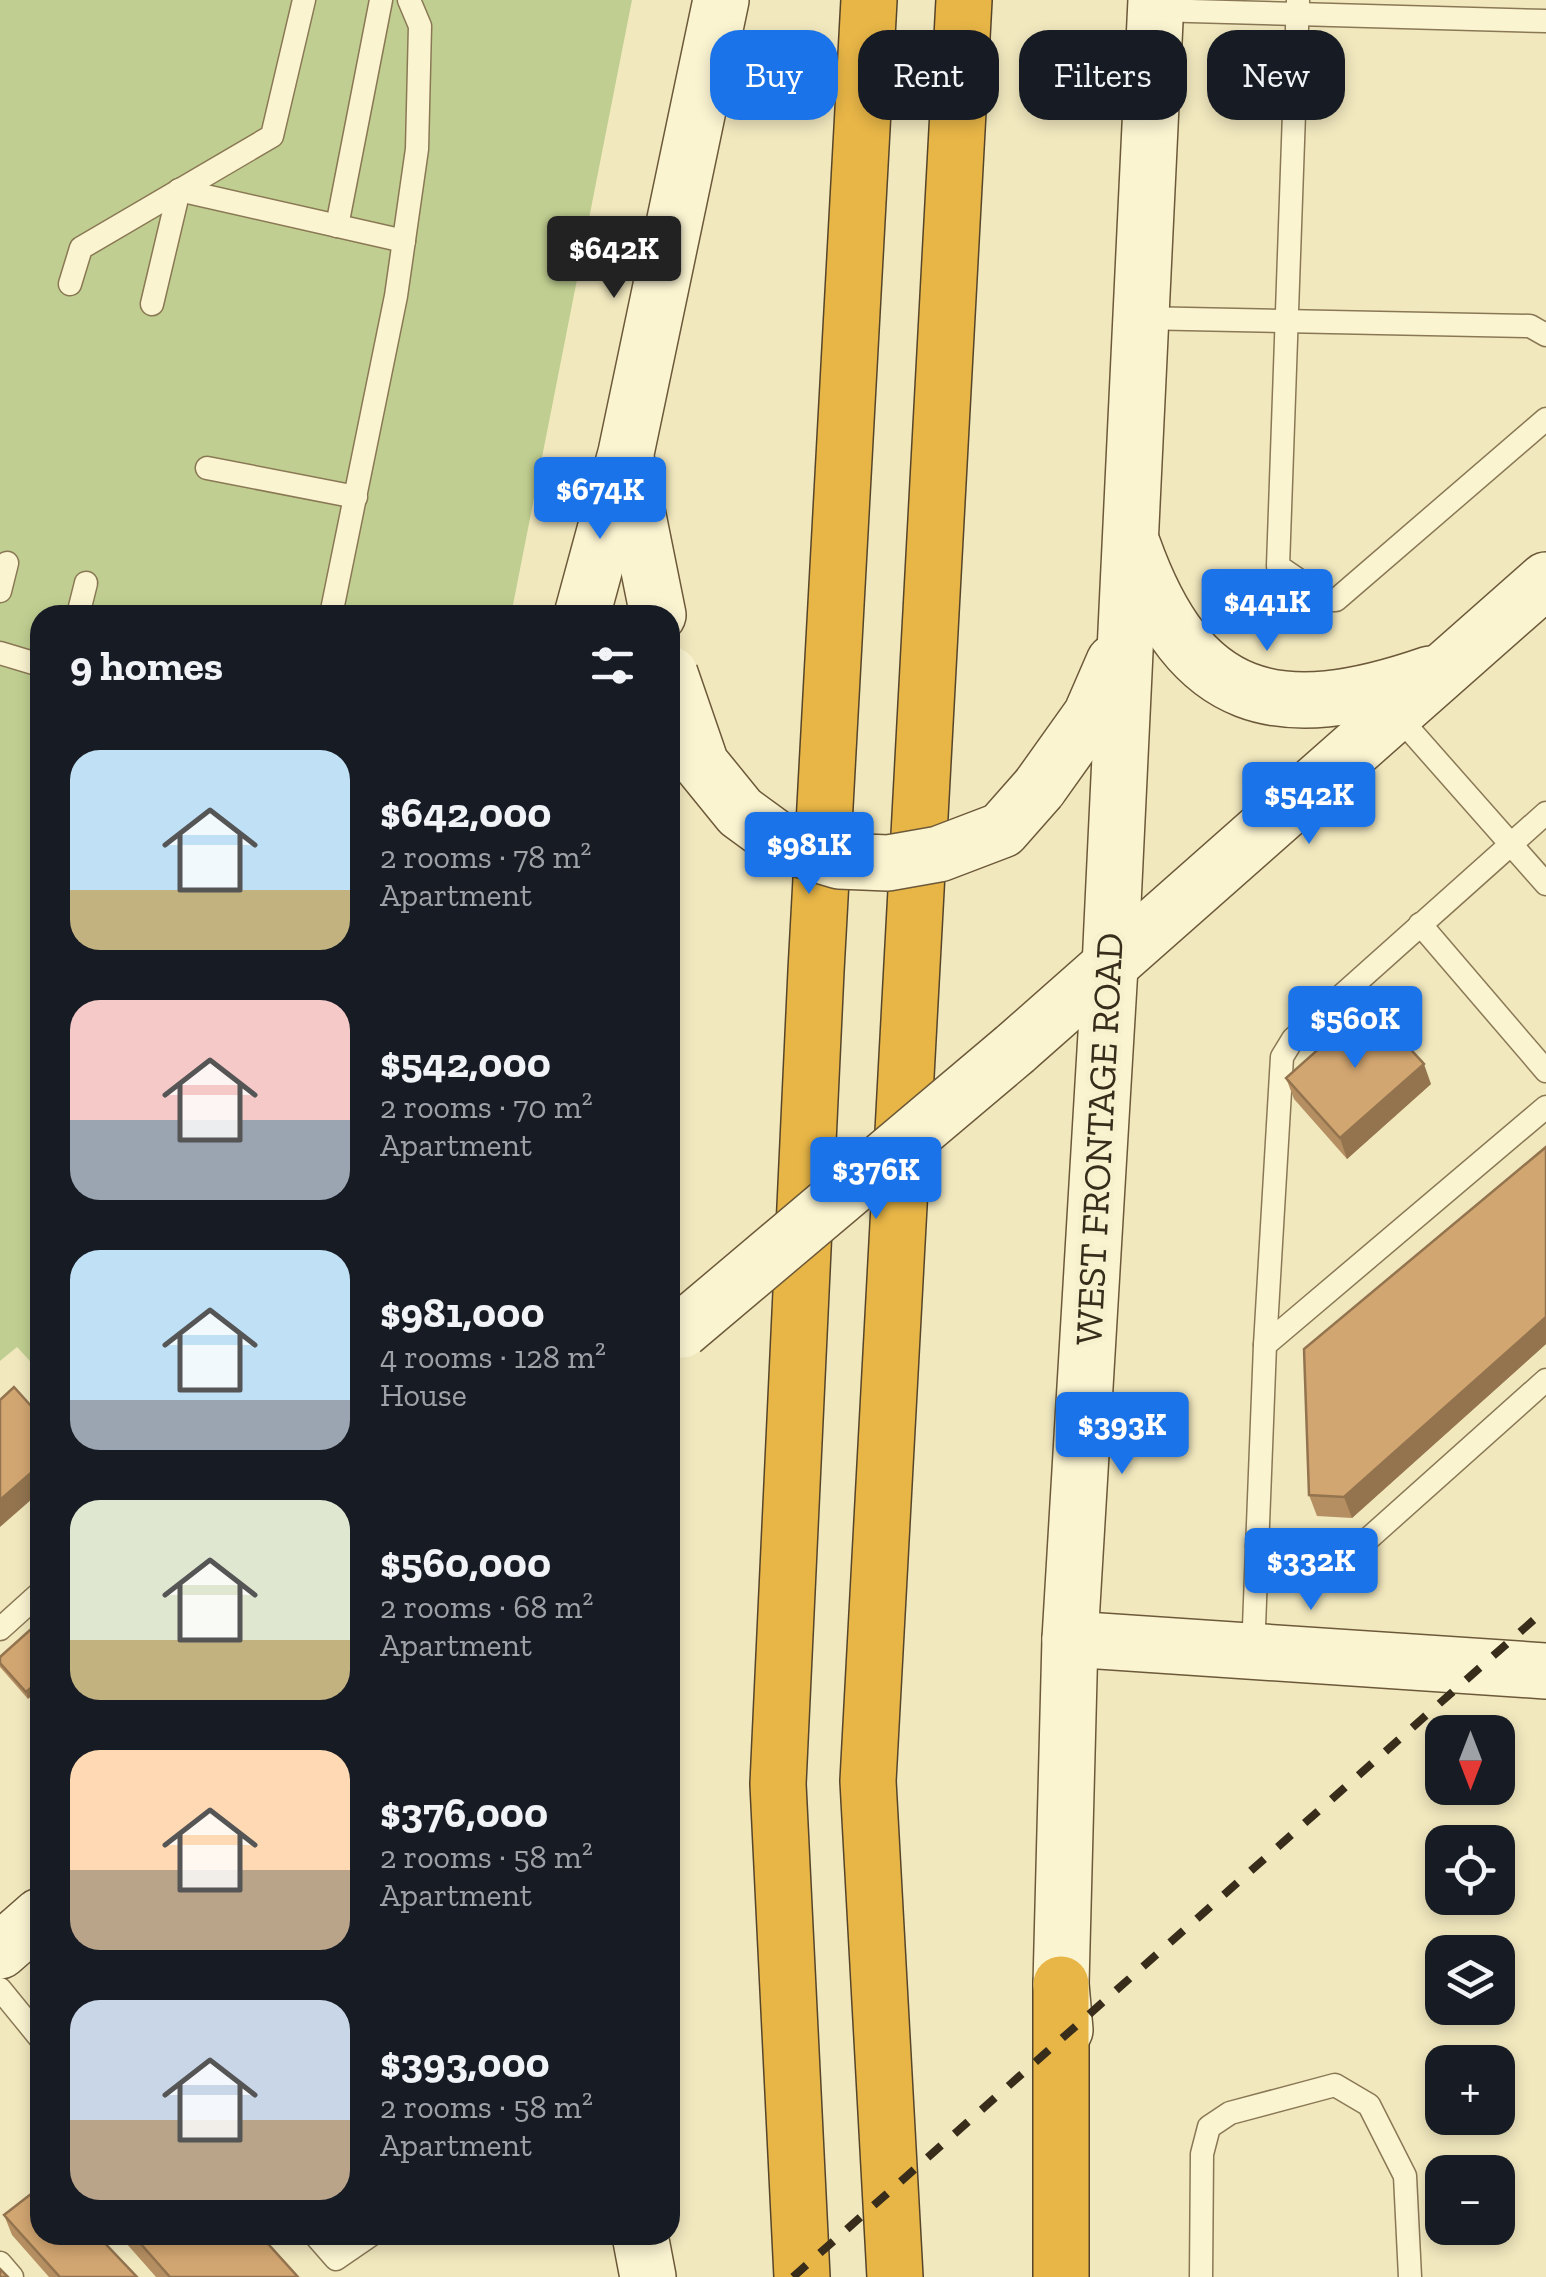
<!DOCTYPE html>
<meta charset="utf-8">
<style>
:root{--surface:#171b24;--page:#242831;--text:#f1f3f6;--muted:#9ea1a6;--accent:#1a73e8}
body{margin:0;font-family:"Zilla Slab",serif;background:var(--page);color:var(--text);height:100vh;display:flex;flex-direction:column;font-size:38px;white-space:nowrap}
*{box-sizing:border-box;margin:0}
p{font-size:32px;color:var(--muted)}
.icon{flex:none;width:55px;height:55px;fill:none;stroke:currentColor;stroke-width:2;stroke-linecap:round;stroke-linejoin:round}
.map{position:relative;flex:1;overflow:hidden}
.panel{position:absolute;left:30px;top:605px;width:650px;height:1640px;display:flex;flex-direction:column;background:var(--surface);border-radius:30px;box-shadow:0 5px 15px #0003}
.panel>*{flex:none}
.top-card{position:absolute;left:710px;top:30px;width:685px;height:90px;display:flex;gap:20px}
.needle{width:65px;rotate:180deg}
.controls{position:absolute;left:1425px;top:1715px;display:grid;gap:20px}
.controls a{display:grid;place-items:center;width:90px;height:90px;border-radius:20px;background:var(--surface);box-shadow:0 5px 15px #0003;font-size:50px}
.price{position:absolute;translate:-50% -85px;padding:0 22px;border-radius:10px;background:var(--accent);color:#fff;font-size:32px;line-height:65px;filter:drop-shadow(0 2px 5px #0008)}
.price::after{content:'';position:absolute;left:50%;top:60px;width:30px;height:22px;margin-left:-15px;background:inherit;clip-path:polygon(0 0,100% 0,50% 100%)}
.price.selected{background:#222;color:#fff}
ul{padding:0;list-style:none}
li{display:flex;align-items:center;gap:30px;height:250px;padding:0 40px}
li span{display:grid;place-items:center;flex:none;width:280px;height:200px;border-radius:30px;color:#555}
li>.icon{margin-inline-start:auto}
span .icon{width:120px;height:120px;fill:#fffc;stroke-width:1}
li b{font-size:42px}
h2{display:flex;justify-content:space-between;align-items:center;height:120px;padding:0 40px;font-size:42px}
.pill{padding:0 35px;border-radius:30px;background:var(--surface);box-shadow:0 5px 15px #0003;font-size:35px;line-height:90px}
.pill.selected{background:var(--accent);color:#fff}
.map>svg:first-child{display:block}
</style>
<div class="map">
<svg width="1546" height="2277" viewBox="0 0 1546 2277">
<rect width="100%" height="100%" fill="#f1e8be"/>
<path fill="#c0cf91" d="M0,0H632L511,615H40V1372L17,1347L0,1361Z"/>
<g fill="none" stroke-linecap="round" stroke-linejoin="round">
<defs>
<g id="lane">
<path d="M1298,0L1278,566L1328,600H1336L1546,419"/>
<path d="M1155,10L1546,21"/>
<path d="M179,190L404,241"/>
<path d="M337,226L381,0"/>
<path d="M70,284L81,248L272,136L304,0"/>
<path d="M152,304L179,190"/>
<path d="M1139,318L1530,326L1546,335"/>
<path d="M207,468L356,497"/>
<path d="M0,591L7,563"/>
<path d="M78,615L86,583"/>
<path d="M331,615L396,296L417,149L420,26L409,0"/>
<path d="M0,653L40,665"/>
<path d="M1395,713L1546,884"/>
<path d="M1420,924L1546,1071"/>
<path d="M1265,1345L1282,1057L1293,1039L1546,813"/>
<path d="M1257,1546L1338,1551L1367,1540L1546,1380"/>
<path d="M0,1629L40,1593"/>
<path d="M1253,1652L1265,1345L1546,1107"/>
<path d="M0,1989L40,2038"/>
<path d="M315,2235L336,2259L371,2235"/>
<path d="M0,2263L12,2277"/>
<path d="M1201,2277L1202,2154L1209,2127L1230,2113L1335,2085L1369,2105L1405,2176L1410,2277"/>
</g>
<g id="secondary">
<path d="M628,466L658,615"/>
<path d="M1133,546C1190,706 1277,727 1430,674"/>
<path d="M582,615L626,453L721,0"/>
<path d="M1039,788L1091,715L1114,662"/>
<path d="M1015,1049L1546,580"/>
<path d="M1070,1639L1546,1671"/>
<path d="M0,1951L40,1916"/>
<path d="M1065,2030L1061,1984L1070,1639L1110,967L1156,0"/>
<path d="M640,2235L648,2277"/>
</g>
<g id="highway">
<path d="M1061,1984V2277"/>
<path d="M802,2277L778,1784L816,971L869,0"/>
<path d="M895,2277L868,1781L964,0"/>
</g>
</defs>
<use href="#lane" stroke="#8a7855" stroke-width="25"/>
<use href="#secondary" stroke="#6c5939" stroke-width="58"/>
<use href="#highway" stroke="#57452a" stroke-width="58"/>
<use href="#lane" stroke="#fbf4d1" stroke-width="22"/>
<use href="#secondary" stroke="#fbf4d1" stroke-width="55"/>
<use href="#highway" stroke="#e8b647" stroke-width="55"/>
<path stroke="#382d1b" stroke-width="8" stroke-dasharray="18 18" stroke-linecap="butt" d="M793,2277L1546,1609"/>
<defs>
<g id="secondary-bridge">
<path d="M670,674L701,764L740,812L785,845L839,861L888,863L939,854L1002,830L1039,788"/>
<path d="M682,1330L1015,1049"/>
</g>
</defs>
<use href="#secondary-bridge" stroke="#6c5939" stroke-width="58" stroke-linecap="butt"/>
<use href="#secondary-bridge" stroke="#fbf4d1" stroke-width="55"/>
</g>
<g fill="#b58f61">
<path d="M1286,1078L1431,1084L1347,1159L1294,1099Z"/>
<path d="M1546,1147V1344L1352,1518L1317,1516L1309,1495Z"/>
<path d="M40,1621L28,1699L0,1667V1657Z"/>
<path d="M4,2215L137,2277H49L12,2235Z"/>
<path d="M119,2235H260L298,2277H156Z"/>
</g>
<g fill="#93744f">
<path d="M1424,1064L1431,1084L1347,1159L1340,1138Z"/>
<path d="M1546,1317V1344L1352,1518L1344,1497Z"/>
<path d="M40,1465V1492L0,1527V1500Z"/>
<path d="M40,1680V1689L28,1699L26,1692Z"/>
</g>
<g fill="#d2a671" stroke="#93744f" stroke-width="2.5">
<path d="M1369,1004L1424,1064L1340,1138L1286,1078Z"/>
<path d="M1546,1147V1317L1344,1497L1309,1495L1304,1349Z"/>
<path d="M14,1387L40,1416V1465L0,1500V1400Z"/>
<path d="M40,1621V1680L26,1692L0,1663V1657Z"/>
<path d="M40,2187V2235H97L137,2277H60L4,2215Z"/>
<path d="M133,2235H260L298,2277H170Z"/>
<path d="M0,2269L8,2277H0Z"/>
</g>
<g text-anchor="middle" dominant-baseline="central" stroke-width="10" stroke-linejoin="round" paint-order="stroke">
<g font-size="38" fill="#382d1b" stroke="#f8f1ce">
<text transform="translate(1099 1139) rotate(-87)">WEST FRONTAGE ROAD</text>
</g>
</g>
</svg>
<div class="controls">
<a><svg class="needle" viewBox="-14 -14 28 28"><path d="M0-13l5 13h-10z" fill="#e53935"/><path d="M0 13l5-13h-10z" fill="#9ea1a6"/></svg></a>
<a><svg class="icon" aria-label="locate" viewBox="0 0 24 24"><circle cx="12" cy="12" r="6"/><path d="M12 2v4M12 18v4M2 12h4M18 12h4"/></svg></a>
<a><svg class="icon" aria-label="layers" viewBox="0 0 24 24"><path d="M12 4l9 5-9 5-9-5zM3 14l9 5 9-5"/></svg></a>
<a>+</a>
<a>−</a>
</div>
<b class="price selected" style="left:614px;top:301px">$642K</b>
<b class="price" style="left:600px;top:542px">$674K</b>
<b class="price" style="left:1267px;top:654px">$441K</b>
<b class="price" style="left:1309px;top:847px">$542K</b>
<b class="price" style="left:809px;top:897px">$981K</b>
<b class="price" style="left:1355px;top:1071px">$560K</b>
<b class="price" style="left:876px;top:1222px">$376K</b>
<b class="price" style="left:1122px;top:1477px">$393K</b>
<b class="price" style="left:1311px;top:1613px">$332K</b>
<div class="top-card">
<a class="pill selected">Buy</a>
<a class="pill">Rent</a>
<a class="pill">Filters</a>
<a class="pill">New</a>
</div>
<section class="panel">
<h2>9 homes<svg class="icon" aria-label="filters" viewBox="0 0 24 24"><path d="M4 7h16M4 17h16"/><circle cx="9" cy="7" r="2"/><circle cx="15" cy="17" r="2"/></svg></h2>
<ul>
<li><span style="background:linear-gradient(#bfe0f5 70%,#c2b280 0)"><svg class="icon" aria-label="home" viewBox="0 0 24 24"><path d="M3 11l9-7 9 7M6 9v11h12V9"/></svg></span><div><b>$642,000</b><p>2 rooms · 78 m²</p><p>Apartment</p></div></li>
<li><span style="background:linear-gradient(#f6c9c9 60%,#9aa5b1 0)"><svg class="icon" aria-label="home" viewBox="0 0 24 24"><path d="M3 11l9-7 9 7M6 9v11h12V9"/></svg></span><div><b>$542,000</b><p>2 rooms · 70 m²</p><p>Apartment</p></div></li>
<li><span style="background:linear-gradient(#bfe0f5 75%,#9aa5b1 0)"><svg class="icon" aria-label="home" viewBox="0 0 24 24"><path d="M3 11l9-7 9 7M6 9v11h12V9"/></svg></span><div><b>$981,000</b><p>4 rooms · 128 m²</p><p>House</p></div></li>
<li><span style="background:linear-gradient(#dfe7d0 70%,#c2b280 0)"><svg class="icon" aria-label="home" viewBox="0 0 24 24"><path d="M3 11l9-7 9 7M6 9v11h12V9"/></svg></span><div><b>$560,000</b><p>2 rooms · 68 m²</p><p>Apartment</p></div></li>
<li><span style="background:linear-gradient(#ffd9b3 60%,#b9a48a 0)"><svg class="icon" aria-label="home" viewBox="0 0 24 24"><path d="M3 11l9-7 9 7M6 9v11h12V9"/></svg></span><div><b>$376,000</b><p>2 rooms · 58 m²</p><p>Apartment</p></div></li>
<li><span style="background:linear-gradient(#c9d6e8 60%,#b9a48a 0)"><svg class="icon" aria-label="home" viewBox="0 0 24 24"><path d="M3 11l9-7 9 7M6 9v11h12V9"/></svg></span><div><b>$393,000</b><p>2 rooms · 58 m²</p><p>Apartment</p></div></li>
</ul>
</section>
</div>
